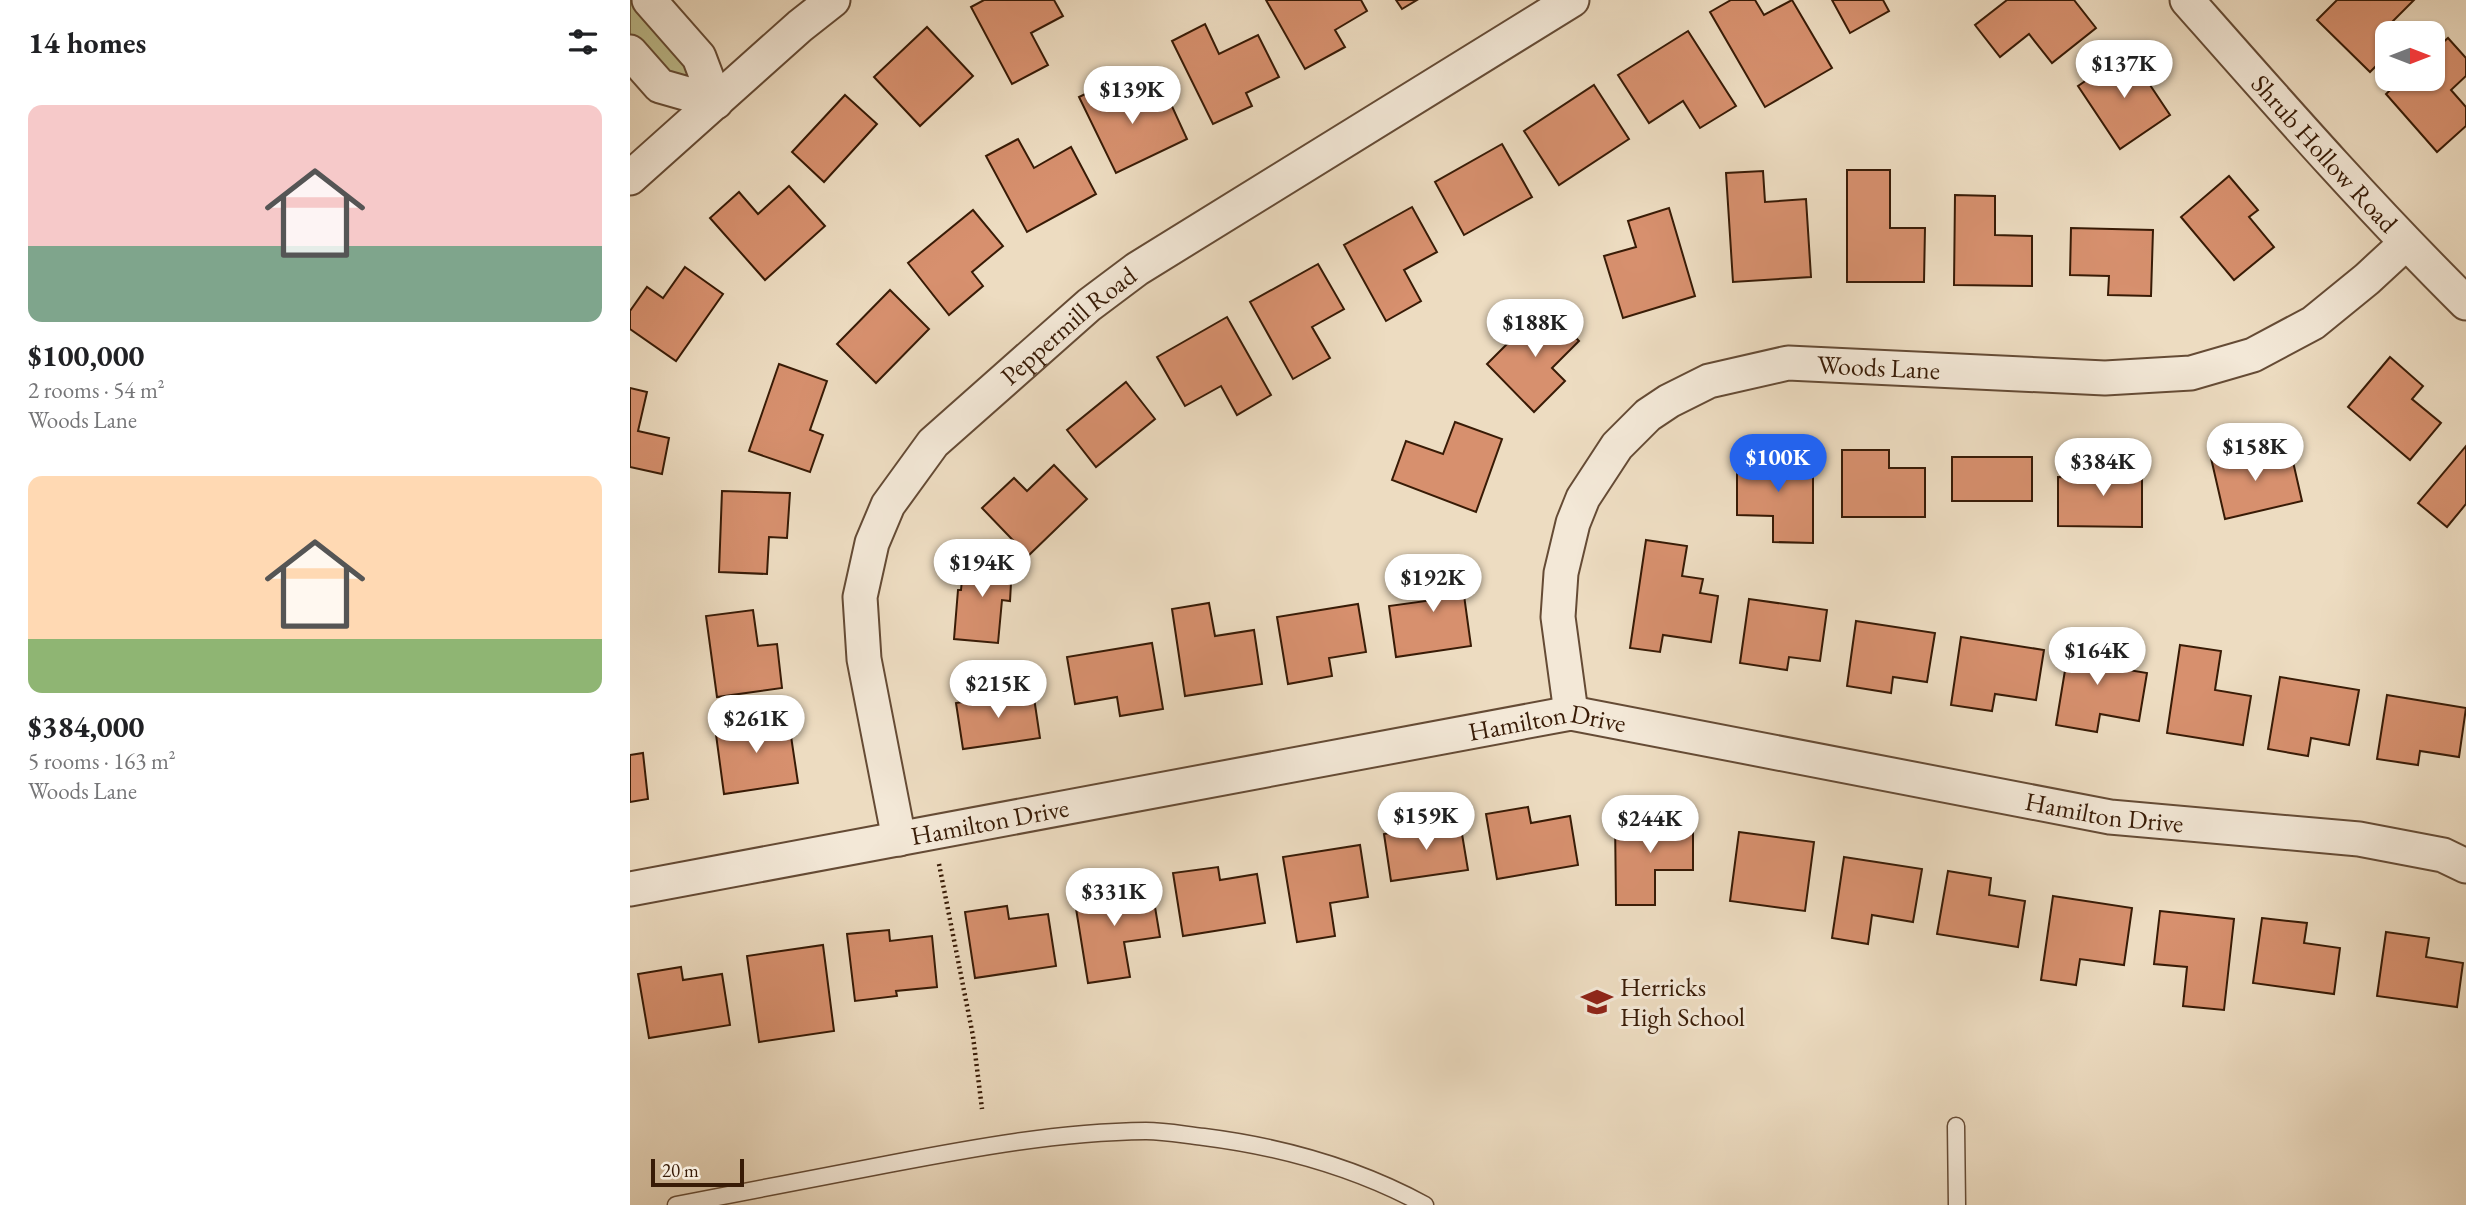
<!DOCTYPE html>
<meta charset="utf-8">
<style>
:root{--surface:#fff;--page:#f2f2f2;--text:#202124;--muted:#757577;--accent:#2563eb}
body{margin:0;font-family:"EB Garamond",serif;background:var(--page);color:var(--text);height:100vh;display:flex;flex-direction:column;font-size:26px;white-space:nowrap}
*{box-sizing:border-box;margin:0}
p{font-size:23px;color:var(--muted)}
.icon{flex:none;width:38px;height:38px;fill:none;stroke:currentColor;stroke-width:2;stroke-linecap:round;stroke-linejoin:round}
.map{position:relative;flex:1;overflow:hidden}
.panel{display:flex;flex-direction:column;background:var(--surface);width:630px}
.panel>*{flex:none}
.needle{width:46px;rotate:90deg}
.tools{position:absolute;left:1745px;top:21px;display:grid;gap:14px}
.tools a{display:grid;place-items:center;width:70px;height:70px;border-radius:14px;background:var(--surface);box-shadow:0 2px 5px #0004;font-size:35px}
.scale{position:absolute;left:21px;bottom:18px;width:93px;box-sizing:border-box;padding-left:7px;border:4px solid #381b06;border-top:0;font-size:19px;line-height:24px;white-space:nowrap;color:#381b06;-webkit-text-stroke:5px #f3e8d7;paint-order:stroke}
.price{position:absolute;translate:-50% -60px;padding:0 16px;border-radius:24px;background:#fff;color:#222;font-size:23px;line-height:46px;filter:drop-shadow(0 2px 4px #0008)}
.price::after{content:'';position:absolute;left:50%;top:42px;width:21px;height:16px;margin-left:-10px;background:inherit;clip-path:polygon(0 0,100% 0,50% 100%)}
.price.selected{background:var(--accent);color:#fff}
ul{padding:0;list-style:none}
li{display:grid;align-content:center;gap:14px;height:371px;padding:0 28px}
li span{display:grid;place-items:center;height:217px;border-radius:14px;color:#555}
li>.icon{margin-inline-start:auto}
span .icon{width:126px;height:126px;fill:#fffc;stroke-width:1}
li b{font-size:30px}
h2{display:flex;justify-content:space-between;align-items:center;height:84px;padding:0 28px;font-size:30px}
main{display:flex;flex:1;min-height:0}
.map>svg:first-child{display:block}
</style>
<main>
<section class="panel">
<h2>14 homes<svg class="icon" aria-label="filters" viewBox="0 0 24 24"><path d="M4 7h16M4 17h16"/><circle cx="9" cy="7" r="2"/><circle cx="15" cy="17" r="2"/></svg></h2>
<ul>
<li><span style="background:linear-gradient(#f6c9c9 65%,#7fa58c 0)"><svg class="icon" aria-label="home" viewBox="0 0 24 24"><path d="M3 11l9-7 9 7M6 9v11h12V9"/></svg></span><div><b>$100,000</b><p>2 rooms · 54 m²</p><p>Woods Lane</p></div></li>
<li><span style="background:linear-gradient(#ffd9b3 75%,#8fb573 0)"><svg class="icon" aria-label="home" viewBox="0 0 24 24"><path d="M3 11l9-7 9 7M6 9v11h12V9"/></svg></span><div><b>$384,000</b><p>5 rooms · 163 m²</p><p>Woods Lane</p></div></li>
</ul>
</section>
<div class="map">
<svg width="1836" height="1205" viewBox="0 0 1836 1205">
<rect width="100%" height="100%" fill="#eddcc1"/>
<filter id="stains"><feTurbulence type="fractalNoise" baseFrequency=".00286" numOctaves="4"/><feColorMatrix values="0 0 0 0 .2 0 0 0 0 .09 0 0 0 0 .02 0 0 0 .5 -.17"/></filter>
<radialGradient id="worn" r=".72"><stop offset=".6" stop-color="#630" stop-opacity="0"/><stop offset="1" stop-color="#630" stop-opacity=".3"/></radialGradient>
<path fill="#bfbe8e" stroke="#7c6c4a" stroke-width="2" d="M0,0H19L86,102L0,52Z"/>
<g fill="#d7906e" stroke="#381b06" stroke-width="2">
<path d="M354,0H424L433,16L401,33L418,65L382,84L341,7Z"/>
<path d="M636,0H731L737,11L705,30L715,47L675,69Z"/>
<path d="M766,0H787L772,9Z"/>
<path d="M1101,0H1125L1134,15L1162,0L1202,68L1135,107L1080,12Z"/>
<path d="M1202,0H1253L1259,11L1220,33Z"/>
<path d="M1377,0H1444L1466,28L1422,63L1399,34L1370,57L1345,25Z"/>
<path d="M1707,0H1784L1763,21L1775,33H1757V55L1740,72L1687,20Z"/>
<path d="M575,24L589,54L628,35L649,77L616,93L622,106L583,124L542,41Z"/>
<path d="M297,27L343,76L290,126L244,77Z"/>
<path d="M1058,31L1106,106L1070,128L1053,101L1019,123L988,75Z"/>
<path d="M1818,38L1836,58V76L1821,90L1836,107V126L1807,152L1756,94L1772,79H1802V52Z"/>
<path d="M1498,52L1540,115L1490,149L1448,86Z"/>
<path d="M482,81L496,110L535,91L557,139L486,173L449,97Z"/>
<path d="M964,85L999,139L929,185L894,131Z"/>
<path d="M215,95L247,124L194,182L162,152Z"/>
<path d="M388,139L404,168L441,147L466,194L397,232L356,156Z"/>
<path d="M872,144L902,197L834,235L805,182Z"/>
<path d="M1217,170H1260V228H1295L1294,282H1217Z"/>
<path d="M1133,171L1135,202L1176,199L1181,277L1103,282L1096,173Z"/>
<path d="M1599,176L1628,210L1619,217L1644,247L1604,280L1551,217Z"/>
<path d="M159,186L195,226L135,280L80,218L109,192L128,214Z"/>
<path d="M1325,195L1365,196V235L1402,236V286L1324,285Z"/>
<path d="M782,207L807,252L774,270L791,301L756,321L714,245Z"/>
<path d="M1039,208L1065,296L993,318L974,256L1006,247L998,221Z"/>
<path d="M343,210L373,246L342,272L353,286L319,315L278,263Z"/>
<path d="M1441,228L1523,230L1521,296L1478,295L1479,276L1440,275Z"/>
<path d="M688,264L714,309L682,327L700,358L663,379L620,302Z"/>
<path d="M55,267L93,294L46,361L0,329V311L17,287L33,298Z"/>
<path d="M260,290L299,329L246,383L207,344Z"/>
<path d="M915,306L949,341L922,368L935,381L904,412L857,364Z"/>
<path d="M597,317L641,395L607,415L591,386L555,406L527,357Z"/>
<path d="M1760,357L1793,386L1782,399L1811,423L1780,460L1718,407Z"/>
<path d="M149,364L197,381L180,430L193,435L180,472L119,451Z"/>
<path d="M496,382L525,419L466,467L437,430Z"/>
<path d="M0,388L17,392L8,431L39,438L32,474L0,467Z"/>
<path d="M825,422L872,439L846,512L762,480L776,441L813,454Z"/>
<path d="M1836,446V504L1817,527L1788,503Z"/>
<path d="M1620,448L1623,462L1661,453L1672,501L1595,519L1581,458Z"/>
<path d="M1212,450H1259V468H1295V517H1212Z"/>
<path d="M1107,455H1183V543L1143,542V516L1107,515Z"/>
<rect x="1322" y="457" width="80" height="44"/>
<path d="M1468,463H1512V527L1428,526V477L1468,478Z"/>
<path d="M424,465L457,499L398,556L352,508L384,478L397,491Z"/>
<path d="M92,491L160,493L157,538L139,537L137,574L89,572Z"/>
<path d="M1016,540L1057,546L1052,576L1073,579L1070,593L1088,596L1081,642L1033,635L1030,652L1000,648Z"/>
<path d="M357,550L372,551L371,563L377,564L375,582L381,583L380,601L372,600L368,643L324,639L328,590H331L334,559L356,561Z"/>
<path d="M829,559L841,646L766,657L759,606L796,601L791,564Z"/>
<path d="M1119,599L1197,610L1190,661L1159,657L1157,670L1110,663Z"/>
<path d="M579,603L585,636L624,630L632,684L555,696L542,609Z"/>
<path d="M728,604L736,652L699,658L702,676L658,684L647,617Z"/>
<path d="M123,610L128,646L147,644L152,688L87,697L76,616Z"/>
<path d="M1226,621L1305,633L1297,682L1263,677L1261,693L1217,686Z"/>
<path d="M1441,634L1479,640L1474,666L1517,673L1509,721L1470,714L1467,732L1426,725Z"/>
<path d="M1331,637L1414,650L1406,700L1365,694L1362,711L1321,705Z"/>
<path d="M522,643L533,709L490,716L487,697L445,704L437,657Z"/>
<path d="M1550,645L1591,651L1585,690L1621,696L1613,745L1537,733Z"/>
<path d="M1650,677L1729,690L1719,745L1681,738L1678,756L1638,749Z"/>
<path d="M403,691L410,738L333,749L326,703Z"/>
<path d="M1757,695L1836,708L1829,757L1790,751L1788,765L1747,759Z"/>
<path d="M158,716L168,783L94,794L85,727Z"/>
<path d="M13,753L18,799L0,802V755Z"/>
<path d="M898,807L901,823L940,816L948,865L867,879L856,814Z"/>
<path d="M1063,817V870H1025V905H986L985,818Z"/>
<path d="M830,822L838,870L761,881L754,834Z"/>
<path d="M1109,832L1184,842L1175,911L1100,901Z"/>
<path d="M730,845L738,897L700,903L705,936L667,942L653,857Z"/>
<path d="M1214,857L1292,869L1283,922L1242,915L1238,944L1202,938Z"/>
<path d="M588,867L590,880L627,874L635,923L553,936L543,873Z"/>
<path d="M1318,871L1361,878L1359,895L1395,901L1388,947L1307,934Z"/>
<path d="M521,883L530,937L494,942L500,977L458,983L444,896Z"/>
<path d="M1423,896L1502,908L1494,965L1450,959L1446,985L1411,980Z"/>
<path d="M377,906L379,919L418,914L426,966L345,978L335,912Z"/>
<path d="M1530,911L1604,919L1594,1010L1553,1006L1557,967L1524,964Z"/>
<path d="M1632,918L1677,923L1674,943L1710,948L1704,994L1623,983Z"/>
<path d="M259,930L260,941L302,936L307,987L266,991L267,996L225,1001L217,934Z"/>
<path d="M1756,932L1799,938L1796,957L1833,963L1827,1007L1747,996Z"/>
<path d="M193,945L204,1031L129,1042L117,956Z"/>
<path d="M51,967L53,980L92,974L100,1025L19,1038L8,974Z"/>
</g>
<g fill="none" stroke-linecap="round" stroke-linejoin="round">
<defs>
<g id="lane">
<path d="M1326,1126L1327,1205"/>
<path d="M46,1205C117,1191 188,1178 259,1164C343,1148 429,1132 516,1131C536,1131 555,1135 574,1137C653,1147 725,1167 795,1205"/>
</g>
<g id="street">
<path id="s1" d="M1557,0C1648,103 1738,206 1836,303"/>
<path d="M0,52L30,86L86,102L69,57L19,0"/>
<path d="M0,178L170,26L203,0"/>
<path id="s2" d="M941,713L928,617L931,573L943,523L953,498L987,446L1018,415L1039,401L1079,381L1158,363L1475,378L1561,373L1623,355L1683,323L1737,279L1776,243"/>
<path id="s3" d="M269,839L234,659L230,597L242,543L258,505L303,443L459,305L507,269L942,0"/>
<path id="s4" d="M0,889L941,713L1480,817L1729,839L1813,855L1836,866"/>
</g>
</defs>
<use href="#lane" stroke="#654b35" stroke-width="19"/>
<use href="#street" stroke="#654b35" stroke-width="37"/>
<path stroke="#381b06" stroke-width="4.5" stroke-dasharray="2 3.5" stroke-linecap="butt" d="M309,864L343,1036L352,1109"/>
<use href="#lane" stroke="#f3e8d7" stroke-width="16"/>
<use href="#street" stroke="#f3e8d7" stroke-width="33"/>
</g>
<defs>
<symbol id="school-bare" viewBox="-9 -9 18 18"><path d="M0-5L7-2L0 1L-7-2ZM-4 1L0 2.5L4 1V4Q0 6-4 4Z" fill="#8f2418" stroke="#f3e8d7" stroke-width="2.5" paint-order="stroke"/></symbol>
</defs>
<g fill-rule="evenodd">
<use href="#school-bare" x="945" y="980" width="44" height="44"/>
</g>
<g text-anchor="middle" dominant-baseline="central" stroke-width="6" stroke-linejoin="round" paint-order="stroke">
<g font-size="26" fill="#381b06" stroke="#f3e8d7">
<text stroke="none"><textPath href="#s1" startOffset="206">Shrub Hollow Road</textPath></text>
<text stroke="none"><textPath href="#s3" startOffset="598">Peppermill Road</textPath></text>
<text stroke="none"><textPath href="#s2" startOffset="567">Woods Lane</textPath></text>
<text stroke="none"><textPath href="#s4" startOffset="933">Hamilton Drive</textPath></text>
<text stroke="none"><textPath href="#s4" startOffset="1500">Hamilton Drive</textPath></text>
<text stroke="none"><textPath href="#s4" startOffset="366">Hamilton Drive</textPath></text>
</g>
<g font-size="26" fill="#381b06" stroke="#f3e8d7" text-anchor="start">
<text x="990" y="987">Herricks<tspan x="990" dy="30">High School</tspan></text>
</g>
</g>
<rect width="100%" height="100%" filter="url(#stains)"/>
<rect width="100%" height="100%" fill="url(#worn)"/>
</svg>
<div class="tools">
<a><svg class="needle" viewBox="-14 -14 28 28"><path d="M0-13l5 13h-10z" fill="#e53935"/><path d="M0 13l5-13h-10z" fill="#757577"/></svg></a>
</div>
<div class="scale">20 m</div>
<b class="price" style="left:1494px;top:100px">$137K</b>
<b class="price" style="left:502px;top:126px">$139K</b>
<b class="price" style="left:905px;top:359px">$188K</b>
<b class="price" style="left:1625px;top:483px">$158K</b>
<b class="price selected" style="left:1148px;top:494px">$100K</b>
<b class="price" style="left:1473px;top:498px">$384K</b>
<b class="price" style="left:352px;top:599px">$194K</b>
<b class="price" style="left:803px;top:614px">$192K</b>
<b class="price" style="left:1467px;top:687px">$164K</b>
<b class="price" style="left:368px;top:720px">$215K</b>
<b class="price" style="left:126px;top:755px">$261K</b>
<b class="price" style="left:796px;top:852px">$159K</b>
<b class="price" style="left:1020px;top:855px">$244K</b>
<b class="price" style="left:484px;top:928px">$331K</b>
</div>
</main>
